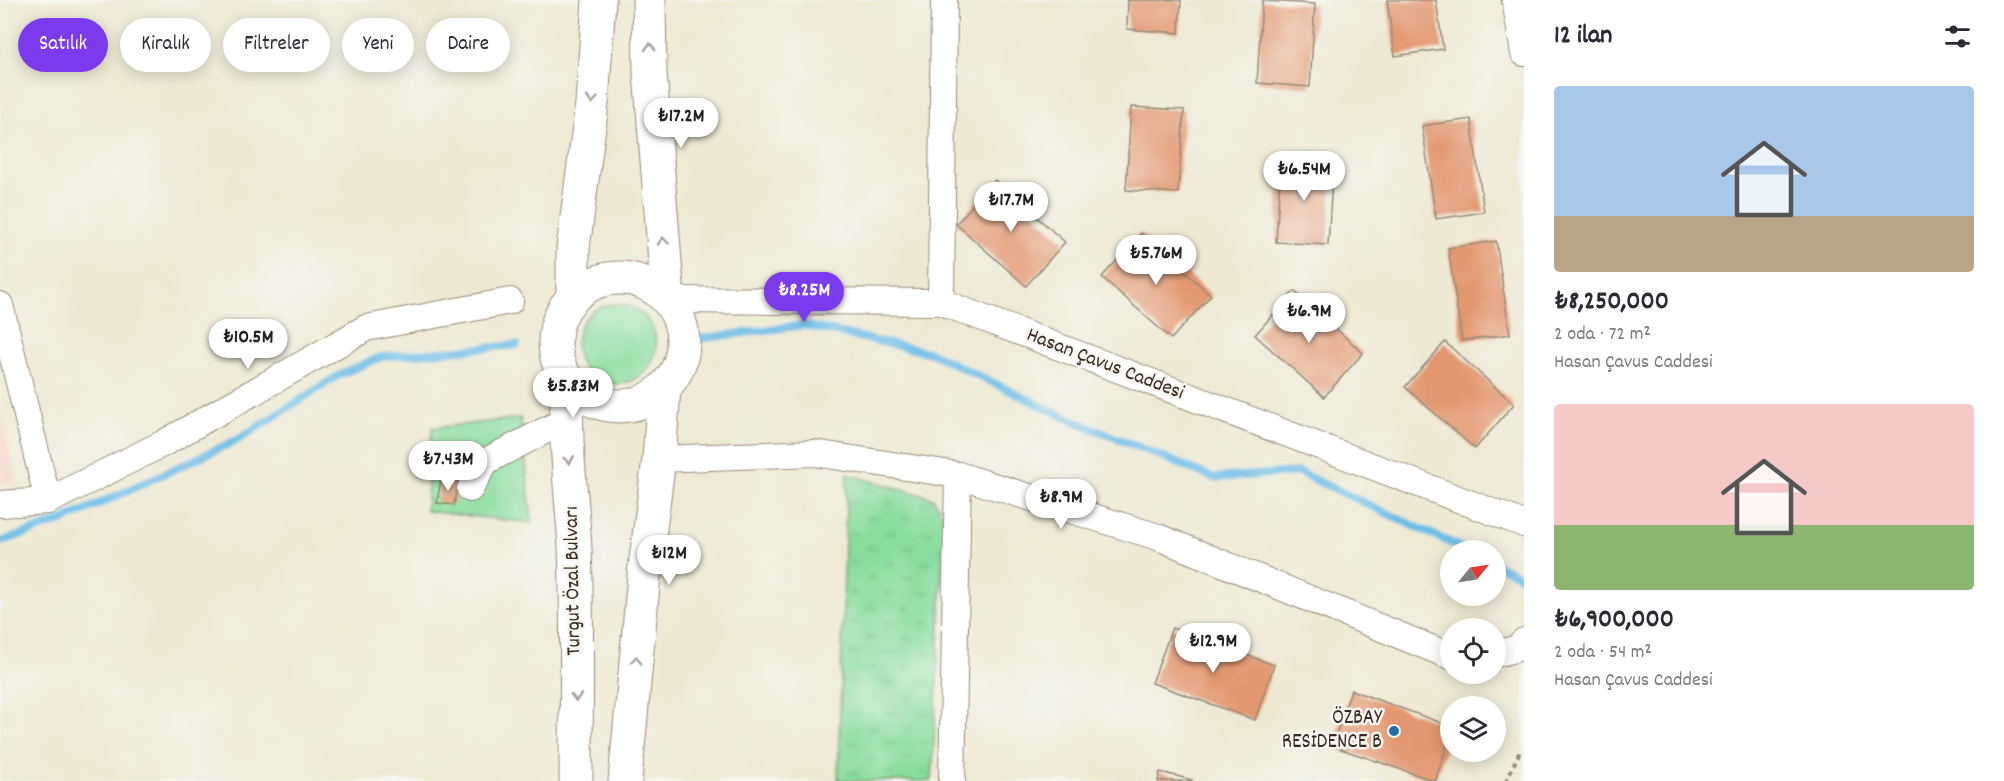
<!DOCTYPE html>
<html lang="tr">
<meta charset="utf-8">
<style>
:root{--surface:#fff;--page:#f2f2f3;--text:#2b2b33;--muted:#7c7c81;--accent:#7c3aed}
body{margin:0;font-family:Dekko,sans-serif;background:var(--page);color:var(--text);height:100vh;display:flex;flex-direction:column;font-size:22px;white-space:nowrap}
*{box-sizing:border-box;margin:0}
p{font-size:20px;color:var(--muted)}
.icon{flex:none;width:33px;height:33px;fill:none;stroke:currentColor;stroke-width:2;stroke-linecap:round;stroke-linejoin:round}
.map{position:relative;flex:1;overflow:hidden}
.sheet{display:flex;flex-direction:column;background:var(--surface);width:480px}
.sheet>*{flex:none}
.banner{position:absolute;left:18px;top:18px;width:570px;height:54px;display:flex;gap:12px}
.needle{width:39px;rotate:60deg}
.controls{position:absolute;left:1440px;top:540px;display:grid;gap:12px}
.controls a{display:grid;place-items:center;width:66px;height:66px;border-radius:50%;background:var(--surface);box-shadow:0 3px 15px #0003;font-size:30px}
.price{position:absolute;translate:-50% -51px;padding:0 14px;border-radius:21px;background:#fff;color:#222;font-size:20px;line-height:39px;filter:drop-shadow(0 2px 3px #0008)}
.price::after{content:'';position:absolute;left:50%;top:36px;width:18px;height:14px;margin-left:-9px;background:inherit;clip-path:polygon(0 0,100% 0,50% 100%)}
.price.current{background:var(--accent);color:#fff}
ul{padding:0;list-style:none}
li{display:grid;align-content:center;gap:12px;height:318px;padding:0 30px}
li span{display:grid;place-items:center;height:186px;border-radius:6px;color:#555}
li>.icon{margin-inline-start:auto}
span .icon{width:108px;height:108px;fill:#fffc;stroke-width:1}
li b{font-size:26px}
h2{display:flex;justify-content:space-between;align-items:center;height:72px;padding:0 30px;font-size:26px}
.tag{padding:0 21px;border-radius:27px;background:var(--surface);box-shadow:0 3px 15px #0003;font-size:21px;line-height:54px}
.tag.current{background:var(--accent);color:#fff}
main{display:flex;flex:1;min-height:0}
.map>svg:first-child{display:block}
</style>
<main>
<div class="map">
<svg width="1524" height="781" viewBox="0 0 1524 781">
<defs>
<pattern id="park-tufts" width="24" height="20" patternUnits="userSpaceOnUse" patternTransform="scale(1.5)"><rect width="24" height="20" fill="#89dd9f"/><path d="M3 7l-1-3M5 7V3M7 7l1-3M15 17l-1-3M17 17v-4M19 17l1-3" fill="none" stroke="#77be88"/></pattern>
</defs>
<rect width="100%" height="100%" fill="#f6f6f2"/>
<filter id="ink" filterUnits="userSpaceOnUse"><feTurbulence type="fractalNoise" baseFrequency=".0167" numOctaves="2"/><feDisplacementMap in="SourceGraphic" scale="12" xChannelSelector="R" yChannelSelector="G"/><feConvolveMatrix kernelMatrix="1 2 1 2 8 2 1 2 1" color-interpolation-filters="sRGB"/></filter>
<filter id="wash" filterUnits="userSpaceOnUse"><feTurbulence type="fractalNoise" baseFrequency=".008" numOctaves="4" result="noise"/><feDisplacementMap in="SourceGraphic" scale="24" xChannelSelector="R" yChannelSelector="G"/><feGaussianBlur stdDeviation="1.35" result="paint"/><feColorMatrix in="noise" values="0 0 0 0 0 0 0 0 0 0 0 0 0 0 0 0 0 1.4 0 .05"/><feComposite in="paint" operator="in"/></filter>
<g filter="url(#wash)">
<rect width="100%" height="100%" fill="#eee9d2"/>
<path fill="#f7d1c7" d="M0,412L17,481L0,482Z"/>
<g fill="#89dd9f" stroke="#62845e" stroke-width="1.5">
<circle cx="616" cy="344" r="40"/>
<path d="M521,418L532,523L426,511L432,428Z"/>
</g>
<path fill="url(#park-tufts)" stroke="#62845e" stroke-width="1.5" d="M847,474L933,498L945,518L932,781H838Z"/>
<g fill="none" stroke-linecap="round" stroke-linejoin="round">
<g stroke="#6cbde7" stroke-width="8">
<path d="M690,340L804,325L931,353L1067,418L1214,478L1298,472L1466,550"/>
<path d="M0,542L64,520L239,439L341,374L381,357L517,345"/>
<path d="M1496,564L1524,578"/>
</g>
</g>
<g id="blocks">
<g fill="#e39770">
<path d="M1128,0H1181L1179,33L1127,29Z"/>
<path d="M1387,0H1436L1443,49L1395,56Z"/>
<path d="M1262,1L1315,4L1310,87L1257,83Z"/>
<path d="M1131,107L1184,110L1178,193L1126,190Z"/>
<path d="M1471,119L1484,212L1436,219L1422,126Z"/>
<path d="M1281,159L1333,163L1328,245L1276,242Z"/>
<path d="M995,180L1065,242L1026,286L956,224Z"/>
<path d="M1141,233L1211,295L1171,339L1102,277Z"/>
<path d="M1496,241L1510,334L1462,341L1448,248Z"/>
<path d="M1294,291L1363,353L1324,397L1255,335Z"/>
<path d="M1445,342L1514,404L1475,449L1405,387Z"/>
<path d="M441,479L458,481L454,505L437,503Z"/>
<path d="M1172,628L1274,665L1255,720L1152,683Z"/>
<path d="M1351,690L1450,726V737L1435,781L1332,746Z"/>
<path d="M1160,772L1192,780L1191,781H1158Z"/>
</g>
</g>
</g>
<g filter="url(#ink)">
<use href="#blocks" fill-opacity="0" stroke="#948a78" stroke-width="1.5"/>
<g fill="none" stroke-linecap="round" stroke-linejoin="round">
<defs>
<g id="minor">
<path d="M1515,0L1524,53"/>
<path d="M668,300L941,302L1524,524"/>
<path d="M941,302L944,0"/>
<path d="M0,305L48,501"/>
<path d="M659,459L814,453L958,475L1158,537L1450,656"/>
<path d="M470,489L486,461L564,421"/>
<path d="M0,504L48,501L164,443L366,328L510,301"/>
<path d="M1496,654L1518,648L1524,641"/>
<path d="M952,781L958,475"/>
</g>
<g id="major">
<path d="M649,0L650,72L668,300"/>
<circle cx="619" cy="342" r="64"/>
<path d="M573,295V248L592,104L599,0"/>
<path d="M568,381C563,437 572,493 575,549C578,626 576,704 576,781"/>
<path d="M625,781L644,575L659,459L664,388"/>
</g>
</defs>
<use href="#minor" stroke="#948a78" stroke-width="28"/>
<use href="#major" stroke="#948a78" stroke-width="35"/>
<path stroke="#948a78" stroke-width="4" stroke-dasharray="4.5 4.5" stroke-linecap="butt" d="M1506,781L1521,749"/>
<use href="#minor" stroke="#fff" stroke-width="26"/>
<use href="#major" stroke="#fff" stroke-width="33"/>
</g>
<defs><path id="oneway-chevron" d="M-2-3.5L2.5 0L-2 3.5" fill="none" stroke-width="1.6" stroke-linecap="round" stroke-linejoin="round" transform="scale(1.5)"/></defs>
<g stroke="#a79f9a">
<use href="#oneway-chevron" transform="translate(650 47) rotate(-91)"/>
<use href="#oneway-chevron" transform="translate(592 100) rotate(95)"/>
<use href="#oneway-chevron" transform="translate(663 241) rotate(-95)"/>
<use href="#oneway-chevron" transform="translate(569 460) rotate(83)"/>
<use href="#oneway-chevron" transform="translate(636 660) rotate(-85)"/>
<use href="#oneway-chevron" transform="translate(576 697) rotate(90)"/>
</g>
</g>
<circle fill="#1f6fb2" stroke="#f6f6f2" stroke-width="2" cx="1394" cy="731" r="6"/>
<g text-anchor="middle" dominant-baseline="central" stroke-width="5" stroke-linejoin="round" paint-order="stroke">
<g font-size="21" fill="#3b2a1e" stroke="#f6f6f2">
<text transform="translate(1105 365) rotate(21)">Hasan Çavus Caddesi</text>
<text transform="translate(574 581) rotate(-91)">Turgut Özal Bulvarı</text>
</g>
<g font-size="21" fill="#3b2a1e" stroke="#f6f6f2" text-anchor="end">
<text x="1382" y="719">ÖZBAY<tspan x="1382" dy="24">RESİDENCE B</tspan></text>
</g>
</g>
</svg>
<div class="controls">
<a><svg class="needle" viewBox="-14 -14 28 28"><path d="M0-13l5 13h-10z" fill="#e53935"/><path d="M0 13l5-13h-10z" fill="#7c7c81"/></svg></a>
<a><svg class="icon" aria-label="locate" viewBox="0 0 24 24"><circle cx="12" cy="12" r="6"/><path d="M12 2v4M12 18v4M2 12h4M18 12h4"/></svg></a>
<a><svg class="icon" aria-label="layers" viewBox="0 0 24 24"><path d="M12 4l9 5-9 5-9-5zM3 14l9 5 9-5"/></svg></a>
</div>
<b class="price" style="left:681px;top:149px">₺17.2M</b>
<b class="price" style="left:1304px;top:202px">₺6.54M</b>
<b class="price" style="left:1011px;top:233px">₺17.7M</b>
<b class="price" style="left:1156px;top:286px">₺5.76M</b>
<b class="price current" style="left:804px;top:323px">₺8.25M</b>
<b class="price" style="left:1309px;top:344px">₺6.9M</b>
<b class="price" style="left:248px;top:370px">₺10.5M</b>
<b class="price" style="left:573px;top:419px">₺5.83M</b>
<b class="price" style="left:448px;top:492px">₺7.43M</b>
<b class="price" style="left:1061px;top:530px">₺8.9M</b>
<b class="price" style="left:669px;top:586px">₺12M</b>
<b class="price" style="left:1213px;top:674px">₺12.9M</b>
<div class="banner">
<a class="tag current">Satılık</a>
<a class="tag">Kiralık</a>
<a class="tag">Filtreler</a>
<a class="tag">Yeni</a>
<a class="tag">Daire</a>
</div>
</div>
<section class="sheet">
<h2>12 ilan<svg class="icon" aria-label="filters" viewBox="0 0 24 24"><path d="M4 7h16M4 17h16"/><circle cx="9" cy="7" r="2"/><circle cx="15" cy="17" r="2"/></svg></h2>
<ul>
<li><span style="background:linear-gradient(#a9c7e8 70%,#b9a48a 0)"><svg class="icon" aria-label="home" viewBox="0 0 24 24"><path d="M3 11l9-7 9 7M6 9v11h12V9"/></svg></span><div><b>₺8,250,000</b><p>2 oda · 72 m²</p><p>Hasan Çavus Caddesi</p></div></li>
<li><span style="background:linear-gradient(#f6c9c9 65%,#8fb573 0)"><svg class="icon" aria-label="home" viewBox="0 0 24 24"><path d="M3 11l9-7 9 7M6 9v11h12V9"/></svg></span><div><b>₺6,900,000</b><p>2 oda · 54 m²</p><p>Hasan Çavus Caddesi</p></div></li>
</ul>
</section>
</main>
